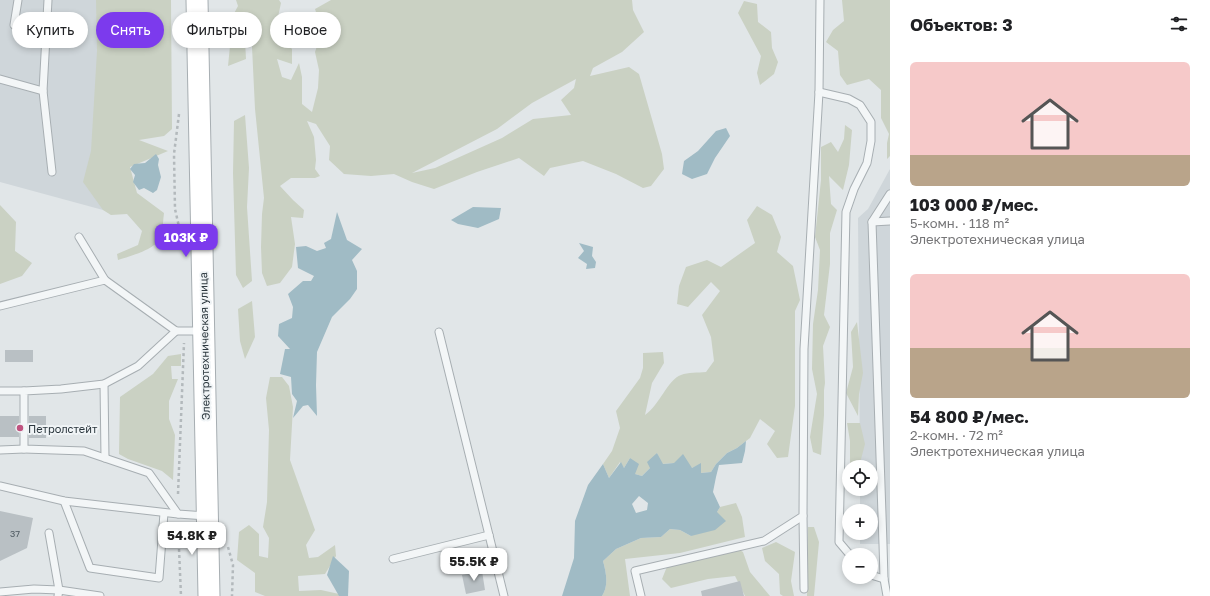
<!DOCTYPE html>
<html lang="ru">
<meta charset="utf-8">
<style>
:root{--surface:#fff;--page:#f2f2f2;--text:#202124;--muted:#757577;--accent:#7c3aed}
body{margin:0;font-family:"Golos Text",sans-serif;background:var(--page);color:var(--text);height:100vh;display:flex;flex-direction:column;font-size:15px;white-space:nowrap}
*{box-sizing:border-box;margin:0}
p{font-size:13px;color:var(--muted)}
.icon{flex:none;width:22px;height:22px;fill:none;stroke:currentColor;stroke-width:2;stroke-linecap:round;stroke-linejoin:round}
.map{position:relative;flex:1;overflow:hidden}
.panel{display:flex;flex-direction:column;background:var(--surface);width:320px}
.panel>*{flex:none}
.banner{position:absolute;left:12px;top:12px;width:380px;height:36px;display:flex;gap:8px}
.controls{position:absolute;left:842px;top:460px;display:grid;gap:8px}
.controls a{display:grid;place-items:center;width:36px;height:36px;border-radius:50%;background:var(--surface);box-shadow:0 2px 6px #0003;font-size:20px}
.price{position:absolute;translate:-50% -34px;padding:0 9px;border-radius:8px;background:#fff;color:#222;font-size:13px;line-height:26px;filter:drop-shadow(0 1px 2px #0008)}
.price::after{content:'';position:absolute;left:50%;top:24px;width:12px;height:9px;margin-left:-6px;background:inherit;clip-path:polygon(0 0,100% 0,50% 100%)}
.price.selected{background:var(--accent);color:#fff}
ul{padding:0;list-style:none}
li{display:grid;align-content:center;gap:8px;height:212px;padding:0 20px}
li span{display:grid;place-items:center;height:124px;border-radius:6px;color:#555}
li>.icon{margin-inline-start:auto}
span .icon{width:72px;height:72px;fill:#fffc;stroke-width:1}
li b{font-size:17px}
h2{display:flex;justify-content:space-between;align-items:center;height:48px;padding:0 20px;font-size:17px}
.tag{padding:0 14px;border-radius:18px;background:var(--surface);box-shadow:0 2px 6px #0003;font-size:14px;line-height:36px}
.tag.selected{background:var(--accent);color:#fff}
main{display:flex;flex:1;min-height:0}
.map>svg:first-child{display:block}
</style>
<main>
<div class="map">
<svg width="890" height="596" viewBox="0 0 890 596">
<rect width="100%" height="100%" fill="#e1e6e8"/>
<g fill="#cfd6da">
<path d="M0,0H99L107,201L103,210L0,182Z"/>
<path d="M890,169V544H860V533H871V511H860V489H871V467H860L858,218L868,209Z"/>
</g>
<g fill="#cad1c3" fill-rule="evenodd">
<path d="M96,0H171L172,129L164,136L139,140L168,151L130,167L137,193L164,213C163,220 163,229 161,236C158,249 130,256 118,260L117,254L138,245L142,231L127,214L111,215L103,210L83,182L91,151L97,51Z"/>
<path d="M236,0H279L281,3L275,31L292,49V64L277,59L282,77L291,80L299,63L302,77V104L312,112L318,88L319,70L315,52L322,31L315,9L331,0H632L633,10L644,32L622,52L593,68L590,76L629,67L639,74L662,154L664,169L651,186L643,188L616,174L583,161L550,168L544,176L519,158L477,172L434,189L412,182L394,174L371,176L344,174L329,160L330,146L316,124L307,121L314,137L316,160L315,169L320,176L315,178H291L280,186L293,200L304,210L303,218L291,217L295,244L292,267L280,283L267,286L262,273L261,247L262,214L264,198L255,109L251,26L244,21L246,59L228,66L231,36V19L238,6ZM576,79L574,88L561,100L571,115L533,119L502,138L435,168L412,173L497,129L532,103Z"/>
<path d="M842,0H890V156L887,159V143L889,134L881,118V90L869,79L847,85L840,75L838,51L826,42L833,30L844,21Z"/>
<path d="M744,1L757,4L758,22L771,32L772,48L778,62L774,74L760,85L757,73L761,56L738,13Z"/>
<path d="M245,115L249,168L247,207L252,281L243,288L236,275L233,173L234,121Z"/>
<path d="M845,125L852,130L849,165L843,190L829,176L831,204L837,210L830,233V264L824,315L830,327L823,346L825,383L824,390V415L821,455L813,452L810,437L817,394L812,369L813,324L818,290L820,250L815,237L821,180V147L831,142L838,152L844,139Z"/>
<path d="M0,205L16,222L15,251L32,263L22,276L0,284Z"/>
<path d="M757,206L772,215L781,237L777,252L793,266L800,300L795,311V406L788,457L777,458L767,444L775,431L760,419L750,438L737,448L727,453L716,464L711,472L701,473V464L692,468L674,463L662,464L657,453L650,468L642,476L635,474L630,458L624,468L620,462L609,478L603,464L612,451L620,428L616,411L640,378L643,368V353L663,352L664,363L652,383L645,415C659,406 668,379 681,375C688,372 698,373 706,372L714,361L711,337L702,315L720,291L711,282L688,307L677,304L679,286L686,267L707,260L721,267L755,243L747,220Z"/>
<path d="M252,301L255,337L245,359L240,341L238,309Z"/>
<path d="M857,322L863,373L859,394L858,416L846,393L853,367L851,332Z"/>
<path d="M181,354V366H171L172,379H178L169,401V419L175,435L173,480L162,471L128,459L119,454L120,397L153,374L168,356Z"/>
<path d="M270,377H282L289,386L293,407L290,460L315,530L306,545L309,558L318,557L335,545L336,556L325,574L298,576L299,591L321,590L339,594L340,596H265L255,592V573L237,560L239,532L249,525L259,534V556L268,558L269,538L263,527L267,502L269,430L266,398Z"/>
<path d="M847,423H860L865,444L859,467H850V441Z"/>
<path d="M736,503L742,517L745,537L680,553L625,559L630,596H602C609,586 606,572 603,561L616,549L641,538L661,537L670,529L680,530L691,536L717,512L720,507Z"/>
<path d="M808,527H814L819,542L814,596H807Z"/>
<path d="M776,542L795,552L791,581L794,596H783L780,594L779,574L765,561L762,548Z"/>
<path d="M731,545L743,552L750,572L770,596H745L735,576L708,579L671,588L662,579L668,564Z"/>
</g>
<g fill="#a0bbc5" fill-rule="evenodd">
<path d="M726,128L730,136L715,158L707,174L692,179L682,174L684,161L698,151L716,131Z"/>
<path d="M156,154L159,159L158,165L161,177L157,190L153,193L144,188L139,190L133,182L135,175L130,169L134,164L145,163Z"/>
<path d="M473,207L501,208L499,219L478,228L458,224L451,220Z"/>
<path d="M337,212L347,240L362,249L352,260L357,271V289L350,299L332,317L317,352L316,385L317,416L308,405L303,406L293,418L297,401L292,394L291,377L280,374L285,349H290L278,336L279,324L292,318L293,307L288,294L303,281H311L314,276L298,268L296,247L306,246L317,251L326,248L324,243L331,239Z"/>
<path d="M579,243L593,247L592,256L596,262L595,268L586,269L587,264L578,258L584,251Z"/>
<path d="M746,441L745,451L742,463L719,465L716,477L713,492L720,507L717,512L726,521L715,530L691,536L680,530L670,529L661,537L641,538L616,549L603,561C606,572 609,586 602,596H562L574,558L575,521L588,485L603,464L609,478L621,462L624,468L630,458L639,464L635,474L642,476L650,468L647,462L657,453L663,464L674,463L683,454L692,468L701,463V473L711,472L716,464L727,453L737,448ZM639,496L648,503L647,510L636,513L632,504Z"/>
<path d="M333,556L349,571L348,596H339L327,575Z"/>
</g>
<g fill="#b9c0c4">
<rect x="5" y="350" width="28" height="12"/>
<rect x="0" y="416" width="19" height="21"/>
<rect x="29" y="416" width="17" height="22"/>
<path d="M0,511L33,518L27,548L0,561Z"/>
<path d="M482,571L485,590L466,594L462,575Z"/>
<path d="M740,581L744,596H702L701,591Z"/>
</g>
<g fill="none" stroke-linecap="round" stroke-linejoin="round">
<defs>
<g id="lane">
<path d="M48,0L43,91L52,172"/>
<path d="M14,25L18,0"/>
<path d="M0,79L43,91"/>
<path d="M819,92L849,99L860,105L871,122V141L867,163L854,189L846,212L839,542L850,555"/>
<path d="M872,222L890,221"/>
<path d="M79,237L105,280"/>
<path d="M0,306L105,280L176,331H201"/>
<path d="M176,331L138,366L104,384L61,389L24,391V449L84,451L149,473L178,514L206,516"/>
<path d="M439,332L504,596"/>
<path d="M104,384L105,458"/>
<path d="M0,391H24"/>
<path d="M0,450L24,449"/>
<path d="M0,486L64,501L178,514"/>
<path d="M64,501L90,568L159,578L164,513"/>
<path d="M803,516L804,589"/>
<path d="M49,533L59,590L58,596"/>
<path d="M393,559L489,535"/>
<path d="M871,575L884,579"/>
<path d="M0,592L34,589L59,590L100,596"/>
<path d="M641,596L635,571L764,541L803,516L804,349L819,92L820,0"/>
<path d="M887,596L884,579L883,544L872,222L890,194"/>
</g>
<path id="secondary" d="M197,0L209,596"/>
</defs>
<use href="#lane" stroke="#a7aeb2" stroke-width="9"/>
<use href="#secondary" stroke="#a7aeb2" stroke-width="23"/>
<g stroke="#b3b9bc" stroke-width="2.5" stroke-dasharray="3 3" stroke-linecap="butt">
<path d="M179,114L174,154L175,209L182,240"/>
<path d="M178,494L184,343"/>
<path d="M178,525L181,596"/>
<path d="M228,547L233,565L232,596"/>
</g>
<use href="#lane" stroke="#f3f6f7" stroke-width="7"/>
<use href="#secondary" stroke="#fff" stroke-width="21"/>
</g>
<circle fill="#c05380" stroke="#f0f4f6" stroke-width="1.5" cx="20" cy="428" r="4"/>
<g text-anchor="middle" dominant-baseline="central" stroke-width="4" stroke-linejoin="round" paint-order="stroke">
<g font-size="9" fill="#4e5960">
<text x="15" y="533">37</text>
</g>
<g font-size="11" fill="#2b373e" stroke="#f0f4f6">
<text transform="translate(204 346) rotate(-91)">Электротехническая улица</text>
</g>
<g font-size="11" fill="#2b373e" stroke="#f0f4f6" text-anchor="start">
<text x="28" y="428">Петролстейт</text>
</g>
</g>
</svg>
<div class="controls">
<a><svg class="icon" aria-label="locate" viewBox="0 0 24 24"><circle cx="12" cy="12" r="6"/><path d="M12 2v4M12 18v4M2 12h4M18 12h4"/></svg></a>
<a>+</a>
<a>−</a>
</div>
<b class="price selected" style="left:186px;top:258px">103K ₽</b>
<b class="price" style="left:192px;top:556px">54.8K ₽</b>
<b class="price" style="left:474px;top:582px">55.5K ₽</b>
<div class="banner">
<a class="tag">Купить</a>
<a class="tag selected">Снять</a>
<a class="tag">Фильтры</a>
<a class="tag">Новое</a>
</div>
</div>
<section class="panel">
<h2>Объектов: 3<svg class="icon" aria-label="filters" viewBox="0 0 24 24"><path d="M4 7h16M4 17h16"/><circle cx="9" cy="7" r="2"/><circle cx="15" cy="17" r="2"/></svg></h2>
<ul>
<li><span style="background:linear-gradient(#f6c9c9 75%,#b9a48a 0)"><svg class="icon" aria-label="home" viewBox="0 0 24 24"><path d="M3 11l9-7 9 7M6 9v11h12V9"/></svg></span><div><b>103 000 ₽/мес.</b><p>5-комн. · 118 m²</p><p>Электротехническая улица</p></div></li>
<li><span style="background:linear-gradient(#f6c9c9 60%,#b9a48a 0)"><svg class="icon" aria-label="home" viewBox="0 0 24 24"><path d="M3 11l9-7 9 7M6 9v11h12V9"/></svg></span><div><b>54 800 ₽/мес.</b><p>2-комн. · 72 m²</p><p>Электротехническая улица</p></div></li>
</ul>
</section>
</main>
